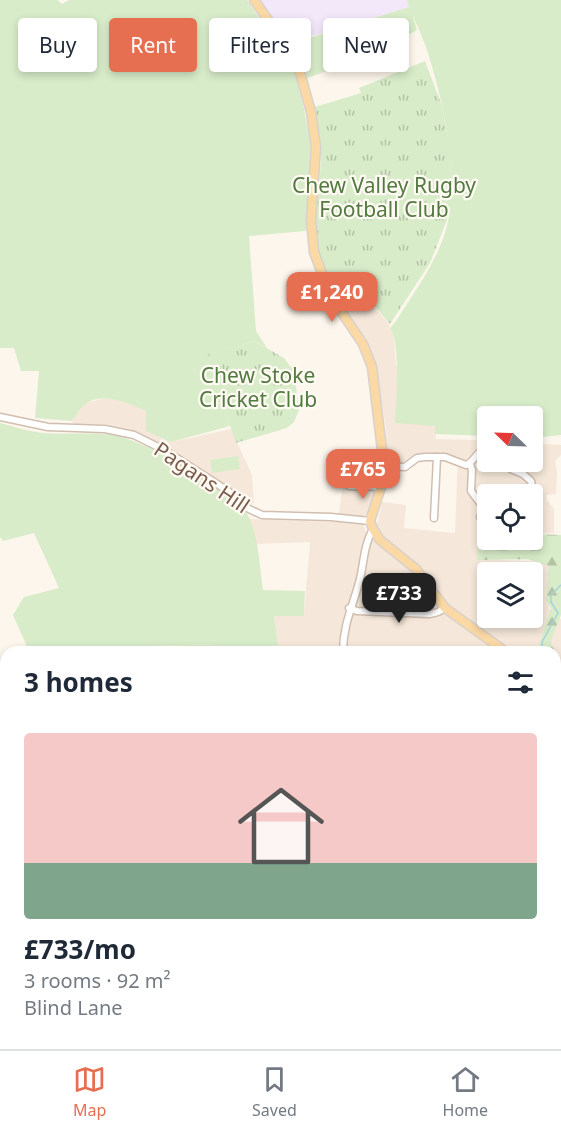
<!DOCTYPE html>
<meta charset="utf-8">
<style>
:root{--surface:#fff;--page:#f6f6f7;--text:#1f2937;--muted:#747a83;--line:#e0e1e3;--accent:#e76f51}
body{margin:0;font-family:"Noto Sans",sans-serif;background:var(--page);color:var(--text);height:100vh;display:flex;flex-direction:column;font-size:22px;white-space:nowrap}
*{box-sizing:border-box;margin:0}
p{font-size:20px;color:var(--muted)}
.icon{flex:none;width:33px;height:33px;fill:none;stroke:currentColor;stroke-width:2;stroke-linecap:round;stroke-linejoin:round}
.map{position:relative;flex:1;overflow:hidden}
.panel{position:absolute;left:0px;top:646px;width:561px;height:404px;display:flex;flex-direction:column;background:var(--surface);border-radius:18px 18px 0 0;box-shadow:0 3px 9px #0003}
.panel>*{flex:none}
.banner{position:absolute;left:18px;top:18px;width:525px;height:54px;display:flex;gap:12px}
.needle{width:39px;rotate:293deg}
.tools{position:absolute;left:477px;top:406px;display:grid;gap:12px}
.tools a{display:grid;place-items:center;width:66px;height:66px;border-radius:6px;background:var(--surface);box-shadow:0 3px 9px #0003;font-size:30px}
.price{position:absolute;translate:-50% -51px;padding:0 14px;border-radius:12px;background:var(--accent);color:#fff;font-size:20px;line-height:39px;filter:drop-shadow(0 2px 3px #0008)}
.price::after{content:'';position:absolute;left:50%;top:36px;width:18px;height:14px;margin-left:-9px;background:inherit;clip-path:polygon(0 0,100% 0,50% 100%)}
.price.current{background:#222;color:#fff}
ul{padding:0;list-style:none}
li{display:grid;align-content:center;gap:12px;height:318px;padding:0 24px}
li+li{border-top:2px solid var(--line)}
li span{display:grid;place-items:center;height:186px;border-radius:6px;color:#555}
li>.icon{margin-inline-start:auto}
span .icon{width:108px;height:108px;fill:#fffc;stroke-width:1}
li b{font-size:26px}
h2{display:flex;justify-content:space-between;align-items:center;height:72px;padding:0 24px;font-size:26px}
.chip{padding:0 21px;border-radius:6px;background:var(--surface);box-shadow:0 3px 9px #0003;font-size:21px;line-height:54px}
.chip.current{background:var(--accent);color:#fff}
.dock{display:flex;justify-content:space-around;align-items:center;height:84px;border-top:2px solid var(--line);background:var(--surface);font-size:16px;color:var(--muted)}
.dock a{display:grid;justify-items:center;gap:3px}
.dock .current{color:var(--accent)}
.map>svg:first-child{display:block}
</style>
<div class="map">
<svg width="561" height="1049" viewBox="0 0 561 1049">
<defs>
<pattern id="forest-firs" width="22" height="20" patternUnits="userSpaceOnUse" patternTransform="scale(1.5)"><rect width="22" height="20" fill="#d8ecc9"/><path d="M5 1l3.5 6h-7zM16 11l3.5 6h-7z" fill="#b4c2a5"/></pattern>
<pattern id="park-tufts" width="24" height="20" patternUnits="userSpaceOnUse" patternTransform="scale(1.5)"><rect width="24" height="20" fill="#d8ecc9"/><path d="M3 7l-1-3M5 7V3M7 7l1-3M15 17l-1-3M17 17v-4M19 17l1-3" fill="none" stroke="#b4c2a5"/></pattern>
</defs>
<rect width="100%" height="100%" fill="#fdf6ec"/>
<g fill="#f5e8da" fill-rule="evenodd">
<path d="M344,285L365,297L387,321L393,333L396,365L435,426L436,439L478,440L480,454L487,452L488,462H532L533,443L561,445V455L555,461L557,471L556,494L546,495L547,500L554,509V533H533L532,495H488L487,531H480L479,559L554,562L548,601L552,618L561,619V700L555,695V652H439L427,648L415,652H279L274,616H304L310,542L256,544L249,519L338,522L345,466L378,465V479L372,505L368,513L362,517L365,530L373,541L380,533L377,525L382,502L406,505L404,528L455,533L458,457L438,453H419L402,463L387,462L386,429L376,365L366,338L345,312L333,286ZM488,573H532V618H488Z"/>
<path d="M107,398L129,402L147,411L171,442L231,429L252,475L254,503L249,505L233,491L204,471L130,429L105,424H74L72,421L85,403Z"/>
<path d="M555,717L561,720V796L556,805L561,809V872H555Z"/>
</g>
<path fill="#f3e8fa" d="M258,0H407L410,7L289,43Z"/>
<g fill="#d8ecc9">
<path d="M0,0H57L62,4L69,0H247L286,57L295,73L304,109L312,152L306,231L249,236L256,331L267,348L254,341L207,355L230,426L171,442L146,431V411C130,403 99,390 83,406C79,410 76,416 72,421L35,418L39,371H21L14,348H0Z"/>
<path d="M407,0H561V435L533,438L532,417H488L487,436L435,434V426L395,423C396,401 401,345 390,328L396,321C413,294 433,267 444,236C461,188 445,108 430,60C426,44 418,28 412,13L417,30L378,53L307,78L304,67L290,44L409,7Z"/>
<path d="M0,423C15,427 30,432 45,433C68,435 90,432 114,435C143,440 231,489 247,514C258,531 260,569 263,590L305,591L304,616H274L279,652H217L216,644L33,650L25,642L13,615L24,597L59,588L34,533L3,541L0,537Z"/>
<path d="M238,456L240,469L212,473L210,460Z"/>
<path d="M6,775V855H0V777Z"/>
<path d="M6,1043L335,1044L336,1049H4Z"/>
</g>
<g fill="url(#forest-firs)">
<path d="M478,527H482L484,532H487L488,540H532L533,534L561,535V615L551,640L552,646L556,651L555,656V652H537L551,608L546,601L549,566L527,559L477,560Z"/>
<path d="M25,642L33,650L217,644V652H19L27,649Z"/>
<path d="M6,957V1043L4,1049H0V975L2,964Z"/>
</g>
<g fill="url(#park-tufts)">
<path d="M425,61L442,106L450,149L452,207L430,263L390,324L367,297L344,283L330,284L319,268L315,223L321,162L320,143L315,107L361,93L359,88Z"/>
<path d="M254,341L284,358L294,372L299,410L294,422L287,428L236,443L206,355Z"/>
</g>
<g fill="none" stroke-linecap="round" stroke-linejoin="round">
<g stroke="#a5d3da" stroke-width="1.5">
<path d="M546,652L542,646V642L558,613L551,602V595L561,585"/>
<path d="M0,1027L6,1023"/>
<path d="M455,1044L456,1049"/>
</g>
<defs>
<g id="minor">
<path d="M0,417L48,427L105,429L134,435L166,451L228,491L249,509L262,515L331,517L370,521"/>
<path d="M503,462L511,469L523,474L531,481L534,495L532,503"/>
<path d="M470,464L472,470L471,491L486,511L480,517"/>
<path d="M381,466L405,467L417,458L425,457H445L466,465C475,462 477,449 488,448"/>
<path d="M349,486C360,487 370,486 381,487"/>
<path d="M434,518L437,457"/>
<path d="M349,608L357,611L430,614L438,612L445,608"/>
<path d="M343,652C343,624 353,606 360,579C364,562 364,544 373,529"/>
<path d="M555,693L561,679"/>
<path d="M0,715L6,714"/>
<path d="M555,718L561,712"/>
<path d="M555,826L561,825"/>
<path d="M536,1044L537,1049"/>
<path d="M485,1045L486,1049"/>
<path d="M494,1049L518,1044"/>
</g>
<g id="major">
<path d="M254,0L286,45L299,69L311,112L316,147L311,220L314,252L325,282L338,307L363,344L372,367L382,450L381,487L370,521L373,529L380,540L416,569L445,608L506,652"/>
<path d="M555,702L561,709"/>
</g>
</defs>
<use href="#minor" stroke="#d1beb0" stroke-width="9"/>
<use href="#major" stroke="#dad1cd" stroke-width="11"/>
<use href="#minor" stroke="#fff" stroke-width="6"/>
<use href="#major" stroke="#fbd9a5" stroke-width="8"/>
</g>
<g text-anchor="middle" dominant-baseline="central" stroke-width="4.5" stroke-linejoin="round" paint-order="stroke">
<g font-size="21" fill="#537a41" stroke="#fffaf3">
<text x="384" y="185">Chew Valley Rugby<tspan x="384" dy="24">Football Club</tspan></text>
<text x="258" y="375">Chew Stoke<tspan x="258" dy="24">Cricket Club</tspan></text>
</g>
<g font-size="21" fill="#7a5c4d" stroke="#fffaf3">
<text transform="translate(202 477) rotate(34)">Pagans Hill</text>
</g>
</g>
</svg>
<div class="tools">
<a><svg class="needle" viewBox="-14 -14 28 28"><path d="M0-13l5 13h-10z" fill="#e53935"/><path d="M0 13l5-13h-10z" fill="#747a83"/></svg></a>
<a><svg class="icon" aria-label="locate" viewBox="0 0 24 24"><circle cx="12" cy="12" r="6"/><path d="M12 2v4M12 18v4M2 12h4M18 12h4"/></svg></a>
<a><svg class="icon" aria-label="layers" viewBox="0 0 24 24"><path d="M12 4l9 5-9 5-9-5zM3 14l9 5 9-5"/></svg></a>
</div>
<b class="price" style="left:332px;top:323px">£1,240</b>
<b class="price" style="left:363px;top:500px">£765</b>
<b class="price current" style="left:399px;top:624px">£733</b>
<div class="banner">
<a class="chip">Buy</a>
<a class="chip current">Rent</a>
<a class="chip">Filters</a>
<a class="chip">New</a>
</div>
<section class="panel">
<h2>3 homes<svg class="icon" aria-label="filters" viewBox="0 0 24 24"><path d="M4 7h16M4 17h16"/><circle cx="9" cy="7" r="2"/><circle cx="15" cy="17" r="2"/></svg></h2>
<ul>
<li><span style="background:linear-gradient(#f6c9c9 70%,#7fa58c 0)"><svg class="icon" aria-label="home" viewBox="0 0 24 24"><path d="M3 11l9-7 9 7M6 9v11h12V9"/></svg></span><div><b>£733/mo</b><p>3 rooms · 92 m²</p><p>Blind Lane</p></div></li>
</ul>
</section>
</div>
<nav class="dock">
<a class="current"><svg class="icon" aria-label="map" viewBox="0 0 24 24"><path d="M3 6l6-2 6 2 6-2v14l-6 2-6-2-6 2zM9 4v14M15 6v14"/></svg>Map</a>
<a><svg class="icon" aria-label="saved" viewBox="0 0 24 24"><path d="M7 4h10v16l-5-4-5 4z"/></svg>Saved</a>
<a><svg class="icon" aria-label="home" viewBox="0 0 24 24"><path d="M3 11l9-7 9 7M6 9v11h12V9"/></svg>Home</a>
</nav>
